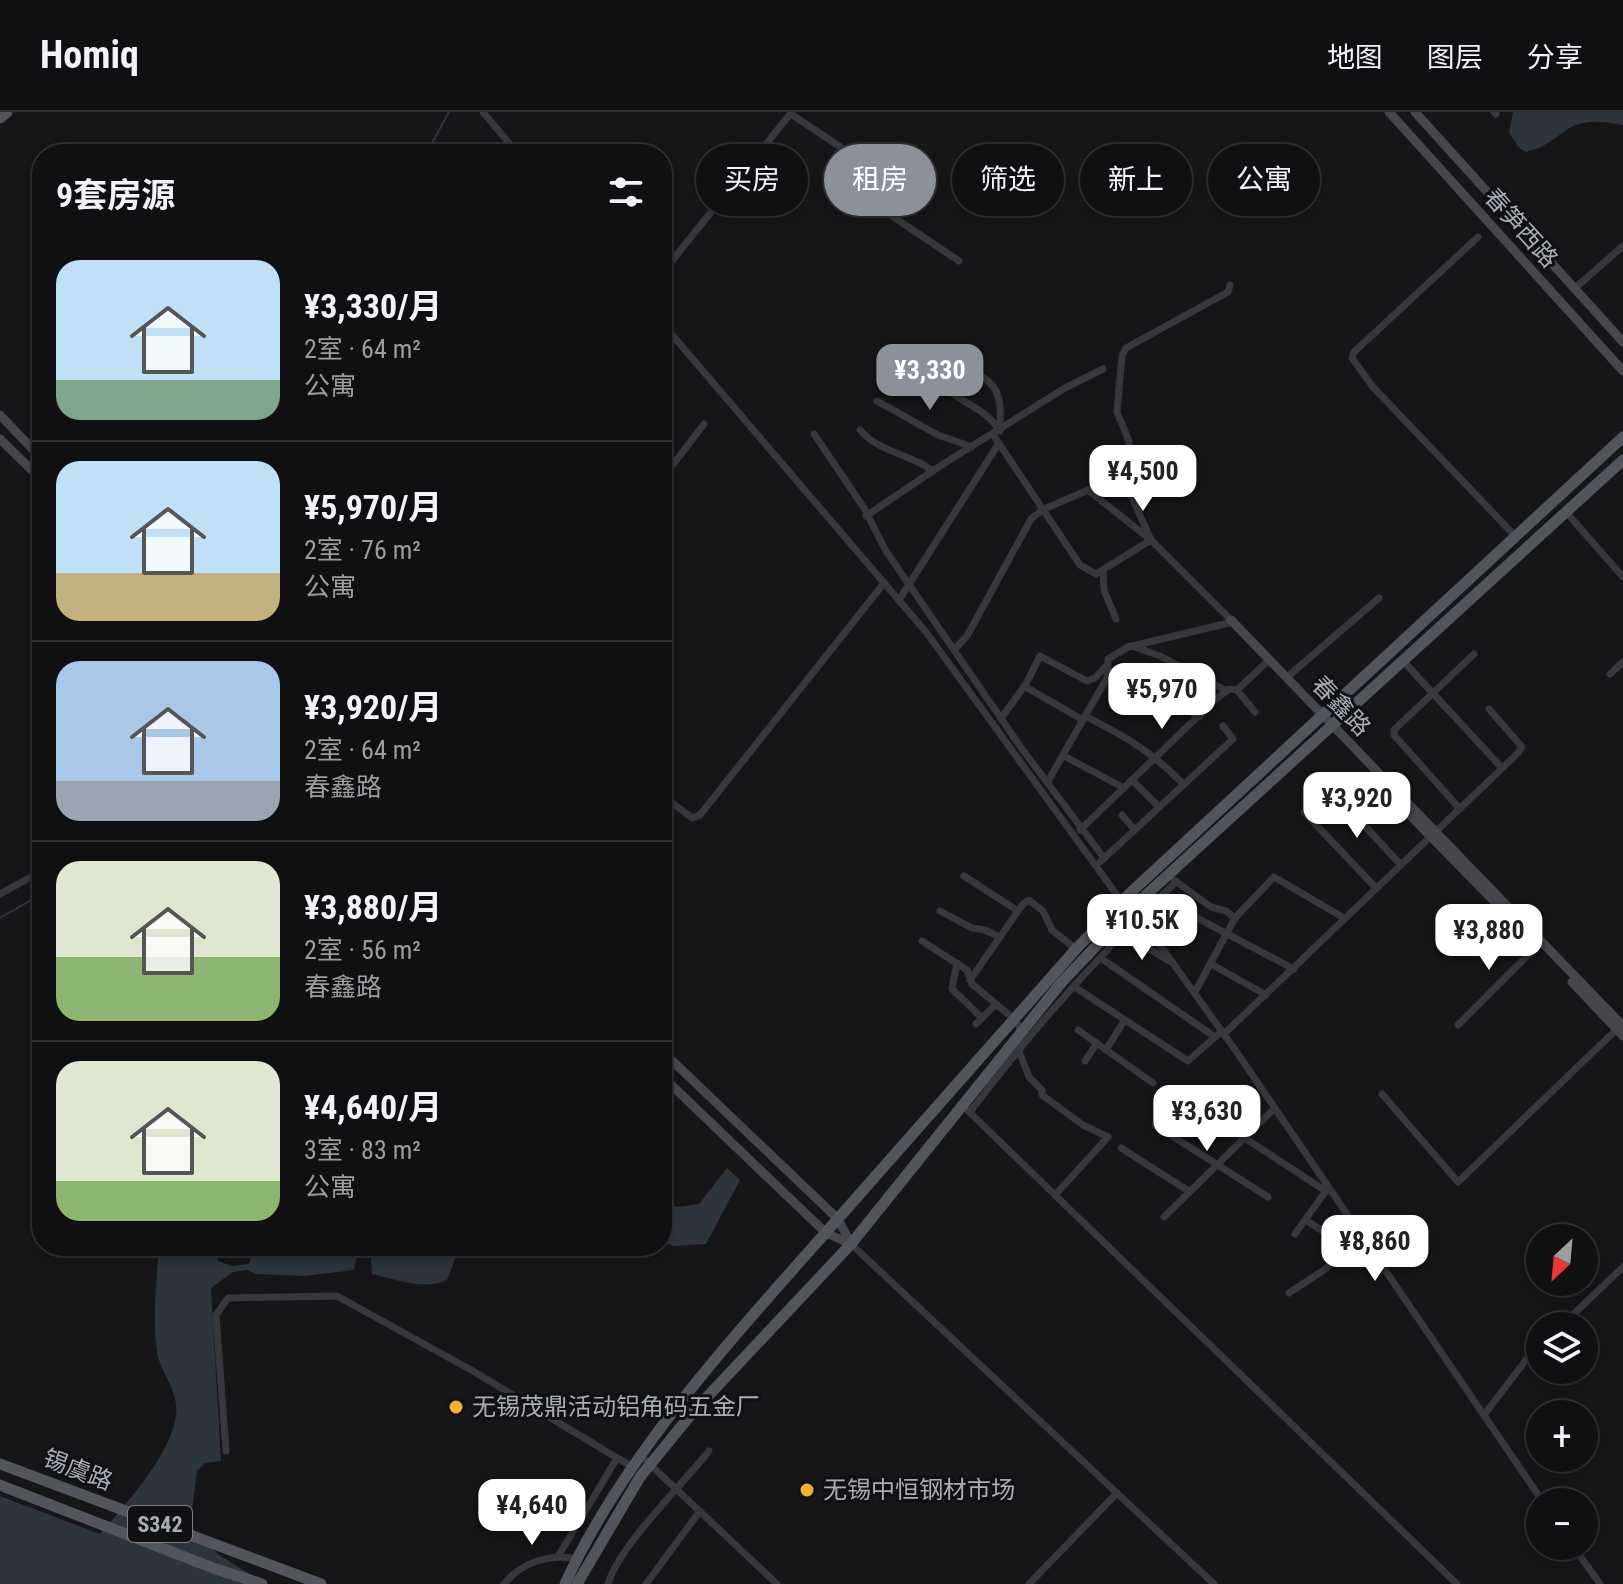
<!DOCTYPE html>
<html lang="zh">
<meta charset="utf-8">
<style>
:root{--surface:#101012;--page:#19191b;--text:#f1f3f6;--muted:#9c9d9f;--line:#303032;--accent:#8c9099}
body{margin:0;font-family:"Roboto Condensed","Noto Sans SC",sans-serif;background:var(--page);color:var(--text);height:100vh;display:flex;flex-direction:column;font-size:30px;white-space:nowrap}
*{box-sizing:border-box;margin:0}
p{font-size:26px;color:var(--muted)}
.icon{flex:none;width:44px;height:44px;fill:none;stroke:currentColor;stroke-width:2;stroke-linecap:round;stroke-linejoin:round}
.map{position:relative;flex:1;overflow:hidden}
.drawer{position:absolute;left:32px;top:32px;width:640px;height:1112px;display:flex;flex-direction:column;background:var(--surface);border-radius:32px;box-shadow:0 4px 12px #0003,0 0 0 2px var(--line)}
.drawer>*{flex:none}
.guide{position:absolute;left:696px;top:32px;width:760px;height:72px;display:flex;gap:16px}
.needle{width:52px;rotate:206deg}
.controls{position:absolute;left:1526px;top:1112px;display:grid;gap:16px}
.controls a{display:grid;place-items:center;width:72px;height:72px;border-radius:50%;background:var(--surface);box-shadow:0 4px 12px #0003,0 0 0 2px var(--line);font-size:40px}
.price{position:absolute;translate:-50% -68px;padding:0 18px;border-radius:16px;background:#fff;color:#222;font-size:26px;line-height:52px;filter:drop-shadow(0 2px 4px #0008)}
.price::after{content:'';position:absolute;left:50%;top:48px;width:24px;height:18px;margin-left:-12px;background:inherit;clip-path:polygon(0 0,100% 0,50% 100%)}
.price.active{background:var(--accent);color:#fff}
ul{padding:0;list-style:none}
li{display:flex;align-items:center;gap:24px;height:200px;padding:0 24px}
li+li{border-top:2px solid var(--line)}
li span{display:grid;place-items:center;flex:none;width:224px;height:160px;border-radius:24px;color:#555}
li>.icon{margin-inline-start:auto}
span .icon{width:96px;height:96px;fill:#fffc;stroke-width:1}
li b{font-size:34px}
h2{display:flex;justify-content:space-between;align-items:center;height:96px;padding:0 24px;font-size:34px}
.chip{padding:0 28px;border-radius:36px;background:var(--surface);box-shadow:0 4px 12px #0003,0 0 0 2px var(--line);font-size:28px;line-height:72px}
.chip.active{background:var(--accent);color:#fff}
header{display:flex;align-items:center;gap:48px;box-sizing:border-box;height:112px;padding:0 40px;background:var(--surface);border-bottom:2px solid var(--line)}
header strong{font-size:38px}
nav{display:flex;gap:44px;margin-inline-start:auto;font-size:28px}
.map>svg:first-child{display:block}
</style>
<header>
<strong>Homiq</strong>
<nav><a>地图</a><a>图层</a><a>分享</a></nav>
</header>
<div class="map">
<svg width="1623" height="1472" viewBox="0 0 1623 1472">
<rect width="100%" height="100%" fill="#161618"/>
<g fill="#2c353c">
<path d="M1513,0H1623V13C1559,0 1570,29 1526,40L1519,36L1509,20Z"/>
<path d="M727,1056L740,1068L706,1132L673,1134L662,1129V1091L677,1095L699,1092Z"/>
<path d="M159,1134H215L218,1149L232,1154L249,1152L251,1144L321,1134H359L354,1158L305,1164L256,1162L247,1158L233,1160L211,1176L221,1349L205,1351L197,1359L190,1415L219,1443L266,1472H0V1384L100,1422C125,1393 167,1347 175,1309C182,1280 161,1264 157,1240C152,1205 157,1168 159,1134Z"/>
<path d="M377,1134H460L447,1168C425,1179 394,1167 372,1162L371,1147L381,1138Z"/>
</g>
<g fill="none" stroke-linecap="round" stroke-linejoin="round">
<g stroke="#2c353c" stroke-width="2">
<path d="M426,42L449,0"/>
<path d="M0,806L42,782"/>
</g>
<g stroke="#37383d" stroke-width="7">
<path d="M483,0L518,42"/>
<path d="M1494,0L1496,2"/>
<path d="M791,2L896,72L889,95L892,104L959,149"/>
<path d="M1478,125L1354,240L1352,246L1373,275L1516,425"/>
<path d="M662,161L791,1"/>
<path d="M1574,177L1623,134"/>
<path d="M662,211L926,520L1122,790"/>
<path d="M956,239C958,260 987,260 996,279C1002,291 1000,306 1000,319"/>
<path d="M941,272C958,290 986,296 998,317"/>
<path d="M877,289L938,323L972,335"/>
<path d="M860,318C880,341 911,342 933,359"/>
<path d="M814,322L864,396L886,439L1022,637L1104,746"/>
<path d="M994,324L1080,453L1096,462L1151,428L1131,383L1129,329L1117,300L1122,243L1126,236L1228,180L1230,173"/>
<path d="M662,367L704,312"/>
<path d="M1088,378L1128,359"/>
<path d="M1566,400L1623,465"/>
<path d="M866,404L940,354L1065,276L1103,257"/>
<path d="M1103,459L1104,478L1116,507"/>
<path d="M899,488L999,331"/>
<path d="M1132,534L1160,544L1227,579"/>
<path d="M954,538L967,524L1031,407L1042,398L1088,378L1151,428L1231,508"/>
<path d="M1403,549L1502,656"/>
<path d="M1610,562L1623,550"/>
<path d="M1108,564L1200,604"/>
<path d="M1286,566L1379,486"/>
<path d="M1024,574L1083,608"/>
<path d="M1237,578L1255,600"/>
<path d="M1002,605L1026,572L1040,544L1087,569L1095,566L1105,555"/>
<path d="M1087,605C1124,624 1154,641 1182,671"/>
<path d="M1064,644L1124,676"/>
<path d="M1132,668L1158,694"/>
<path d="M1047,671L1108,564V547L1128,535L1233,510"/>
<path d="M662,683L692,706L700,703L884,471"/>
<path d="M1336,683L1401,753"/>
<path d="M1460,697L1394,623V618L1474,542"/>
<path d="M1304,700L1376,776"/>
<path d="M1122,703L1134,717"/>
<path d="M1080,718L1216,587L1229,577L1237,578L1269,548"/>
<path d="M1100,750L1233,627L1223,614"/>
<path d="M964,764L1018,799"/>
<path d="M1174,768L1211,795L1226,799L1235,806L1195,880"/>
<path d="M0,782L42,759"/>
<path d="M1159,786L1294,857"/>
<path d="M940,799L972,816L985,818L1000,825"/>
<path d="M1140,805L1238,942L1543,1390"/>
<path d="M1235,806L1274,765L1344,806"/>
<path d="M1125,822L1171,850"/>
<path d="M922,829L967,858L972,872L1014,907L1023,920"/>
<path d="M1102,847L1215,925"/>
<path d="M957,851L952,877L982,906"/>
<path d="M1211,852L1266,883"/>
<path d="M970,868L1023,792L1029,788L1043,799L1052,818L1076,837"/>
<path d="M1076,876L1188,949L1222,919"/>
<path d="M976,912L995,893"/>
<path d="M1458,913L1540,831"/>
<path d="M1078,918L1153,971"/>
<path d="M1224,922L1518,641L1522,635L1489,597"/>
<path d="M1106,938L1124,909"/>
<path d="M1019,939L1029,965L1042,978V983L1083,1013L1108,1025L1055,1083"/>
<path d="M1085,949L1097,931"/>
<path d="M1382,982L1458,1070L1619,915"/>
<path d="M1182,985L1321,1076H1328L1295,1122"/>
<path d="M962,993L1457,1472"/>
<path d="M970,1000C1031,919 1102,839 1176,770"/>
<path d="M1155,1013L1268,1085"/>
<path d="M1121,1036L1187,1078"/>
<path d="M1164,1105L1275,996"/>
<path d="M1307,1109L1348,1135"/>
<path d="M851,1132L1214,1472"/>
<path d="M1289,1181L1324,1158L1361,1124"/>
<path d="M1561,1214L1623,1155"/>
<path d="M1484,1303L1526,1248L1540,1237"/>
<path d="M226,1339L216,1203L228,1186L337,1184L473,1259L634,1356"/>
<path d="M642,1345L777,1472"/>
<path d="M1573,1434L1600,1472"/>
<path d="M559,1443L617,1346"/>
<path d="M504,1472C522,1450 550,1441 578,1447"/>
<path d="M608,1472C619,1434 683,1372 709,1339"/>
<path d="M646,1472L700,1399"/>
<path d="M1029,1472L1117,1381"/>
</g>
<g stroke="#45474d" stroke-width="9">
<path d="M1389,0L1623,259"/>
<path d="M1415,0L1623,230"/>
<path d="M0,303L42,347"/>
<path d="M0,327L42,368"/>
<path d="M1231,508L1623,914"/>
<path d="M1402,695L1537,833"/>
<path d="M1572,870L1623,924"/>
<path d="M662,939L838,1107L851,1132"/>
<path d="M662,964L826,1121L851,1132"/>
</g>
<g stroke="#53555c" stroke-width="11">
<path d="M0,6L7,0"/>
<path d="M0,1352L321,1472"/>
<path d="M0,1373L213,1456L262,1472"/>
<path d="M565,1472C623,1344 735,1223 828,1118C911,1025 993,930 1076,837L1128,783L1623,325"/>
<path d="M577,1472L640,1365L693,1300L851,1132L1061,871L1135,793L1623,348"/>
</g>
</g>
<g fill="#f2b134" stroke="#111113" stroke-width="3">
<circle cx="456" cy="1295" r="8"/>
<circle cx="807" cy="1378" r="8"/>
</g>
<g text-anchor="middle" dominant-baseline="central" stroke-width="6" stroke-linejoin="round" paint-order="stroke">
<rect fill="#111113" stroke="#7b7e86" stroke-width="2" x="128" y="1394" width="64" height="36" rx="6"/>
<g font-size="22" font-weight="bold" fill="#a8adb8">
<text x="160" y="1412">S342</text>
</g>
<g font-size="24" fill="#a8adb8" stroke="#111113">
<text transform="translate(1521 116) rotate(48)">春笋西路</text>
<text transform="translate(1341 594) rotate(46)">春鑫路</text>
<text transform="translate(78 1358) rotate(21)">锡虞路</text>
</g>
<g font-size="24" fill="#a8adb8" stroke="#111113" text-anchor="start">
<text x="472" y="1295">无锡茂鼎活动铝角码五金厂</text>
<text x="823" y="1378">无锡中恒钢材市场</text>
</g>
</g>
</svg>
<div class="controls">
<a><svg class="needle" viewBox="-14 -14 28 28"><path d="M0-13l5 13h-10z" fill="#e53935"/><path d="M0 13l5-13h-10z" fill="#9c9d9f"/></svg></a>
<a><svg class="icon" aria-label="layers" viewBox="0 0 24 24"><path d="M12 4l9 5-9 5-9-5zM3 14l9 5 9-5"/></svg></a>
<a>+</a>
<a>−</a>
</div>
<b class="price active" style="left:930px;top:300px">¥3,330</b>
<b class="price" style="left:1143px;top:401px">¥4,500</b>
<b class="price" style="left:1162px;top:619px">¥5,970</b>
<b class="price" style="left:1357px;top:728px">¥3,920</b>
<b class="price" style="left:1142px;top:850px">¥10.5K</b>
<b class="price" style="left:1489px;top:860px">¥3,880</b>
<b class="price" style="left:1207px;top:1041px">¥3,630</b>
<b class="price" style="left:1375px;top:1171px">¥8,860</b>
<b class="price" style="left:532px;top:1435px">¥4,640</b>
<div class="guide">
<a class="chip">买房</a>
<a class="chip active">租房</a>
<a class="chip">筛选</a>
<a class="chip">新上</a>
<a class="chip">公寓</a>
</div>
<section class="drawer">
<h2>9套房源<svg class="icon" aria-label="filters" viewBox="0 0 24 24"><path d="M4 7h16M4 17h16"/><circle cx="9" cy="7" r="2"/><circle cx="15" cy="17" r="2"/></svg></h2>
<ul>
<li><span style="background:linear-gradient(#bfe0f5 75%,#7fa58c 0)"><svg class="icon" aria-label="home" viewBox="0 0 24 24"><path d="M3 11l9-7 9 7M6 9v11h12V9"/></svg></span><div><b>¥3,330/月</b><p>2室 · 64 m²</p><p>公寓</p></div></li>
<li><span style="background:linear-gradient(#bfe0f5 70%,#c2b280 0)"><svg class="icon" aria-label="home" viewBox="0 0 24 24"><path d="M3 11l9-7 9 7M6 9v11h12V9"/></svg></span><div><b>¥5,970/月</b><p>2室 · 76 m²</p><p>公寓</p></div></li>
<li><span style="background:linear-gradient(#a9c7e8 75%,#9aa5b1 0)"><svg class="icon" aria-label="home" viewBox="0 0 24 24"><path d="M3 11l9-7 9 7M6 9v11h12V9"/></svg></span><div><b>¥3,920/月</b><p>2室 · 64 m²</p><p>春鑫路</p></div></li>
<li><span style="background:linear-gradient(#dfe7d0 60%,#8fb573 0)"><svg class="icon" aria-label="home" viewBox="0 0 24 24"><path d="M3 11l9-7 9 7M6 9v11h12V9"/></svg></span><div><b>¥3,880/月</b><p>2室 · 56 m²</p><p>春鑫路</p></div></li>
<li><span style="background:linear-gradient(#dfe7d0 75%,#8fb573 0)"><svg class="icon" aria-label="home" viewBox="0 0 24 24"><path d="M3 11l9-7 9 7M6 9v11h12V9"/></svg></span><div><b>¥4,640/月</b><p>3室 · 83 m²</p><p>公寓</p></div></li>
</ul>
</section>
</div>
